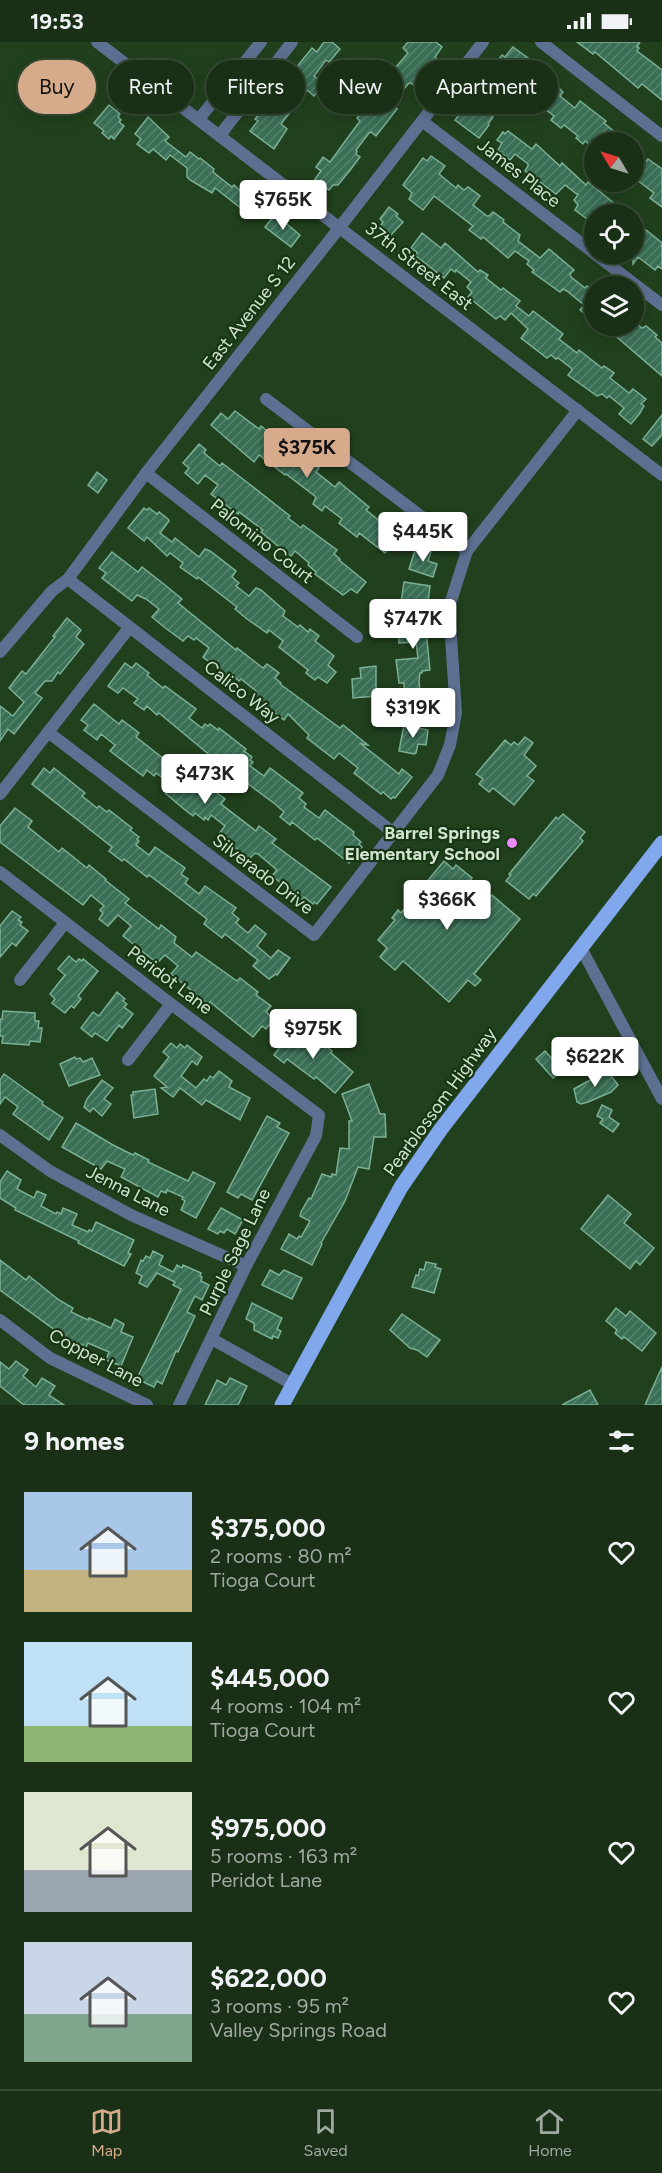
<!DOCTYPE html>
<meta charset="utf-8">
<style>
:root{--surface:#193016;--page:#22381f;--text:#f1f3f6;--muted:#9fa9a1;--line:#374b35;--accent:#d6ab8b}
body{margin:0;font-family:Figtree,sans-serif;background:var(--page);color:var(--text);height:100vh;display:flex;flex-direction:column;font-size:22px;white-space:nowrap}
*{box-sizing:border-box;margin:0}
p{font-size:20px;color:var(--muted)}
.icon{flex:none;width:33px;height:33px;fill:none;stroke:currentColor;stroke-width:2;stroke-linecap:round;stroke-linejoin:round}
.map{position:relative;height:1363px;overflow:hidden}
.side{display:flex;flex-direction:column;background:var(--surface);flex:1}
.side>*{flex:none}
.hud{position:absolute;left:18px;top:18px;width:627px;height:54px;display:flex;gap:12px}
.needle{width:39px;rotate:308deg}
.tools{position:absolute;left:584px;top:90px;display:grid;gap:12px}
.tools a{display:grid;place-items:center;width:60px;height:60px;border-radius:50%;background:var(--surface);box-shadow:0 3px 15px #0003,0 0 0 2px var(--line);font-size:30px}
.price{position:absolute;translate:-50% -51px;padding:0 14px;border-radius:6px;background:#fff;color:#222;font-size:20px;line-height:39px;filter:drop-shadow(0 2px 3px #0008)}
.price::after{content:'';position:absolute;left:50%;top:36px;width:18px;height:14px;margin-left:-9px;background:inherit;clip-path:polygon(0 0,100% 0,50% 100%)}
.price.current{background:var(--accent);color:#111}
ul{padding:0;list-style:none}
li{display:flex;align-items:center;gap:18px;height:150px;padding:0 24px}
li span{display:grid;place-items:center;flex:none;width:168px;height:120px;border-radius:0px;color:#555}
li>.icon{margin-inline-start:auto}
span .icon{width:72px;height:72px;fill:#fffc;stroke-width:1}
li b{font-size:26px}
h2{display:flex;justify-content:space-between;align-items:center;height:72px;padding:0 24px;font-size:26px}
.pill{padding:0 21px;border-radius:27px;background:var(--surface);box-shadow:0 3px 15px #0003,0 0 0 2px var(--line);font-size:21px;line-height:54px}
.pill.current{background:var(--accent);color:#111}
.status{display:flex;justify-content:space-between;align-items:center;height:42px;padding:0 30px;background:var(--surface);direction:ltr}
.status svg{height:16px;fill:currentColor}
.tab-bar{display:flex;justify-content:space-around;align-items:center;height:84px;border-top:2px solid var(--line);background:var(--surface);font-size:16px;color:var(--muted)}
.tab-bar a{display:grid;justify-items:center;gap:3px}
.tab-bar .current{color:var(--accent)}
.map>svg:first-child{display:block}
</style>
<div class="status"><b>19:53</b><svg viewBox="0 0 49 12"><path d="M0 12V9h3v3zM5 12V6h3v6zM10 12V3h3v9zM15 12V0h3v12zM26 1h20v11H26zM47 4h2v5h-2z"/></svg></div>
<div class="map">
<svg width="662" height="1363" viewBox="0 0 662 1363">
<defs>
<pattern id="building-hatch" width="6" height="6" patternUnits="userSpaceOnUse" patternTransform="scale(1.5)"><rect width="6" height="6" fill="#3a6f56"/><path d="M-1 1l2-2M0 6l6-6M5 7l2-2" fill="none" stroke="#56836d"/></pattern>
</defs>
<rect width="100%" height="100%" fill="#21401d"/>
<g fill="url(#building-hatch)" stroke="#7ab094" stroke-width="1.5">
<path d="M324,0H332L340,7L329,20L326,18L314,34L324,42L314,54L307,48L281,82L287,87L274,107L250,89L258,79L255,77L276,53L285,59L297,43L294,41L302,31L296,26L312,6L317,10Z"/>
<path d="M408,0H436L442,5L435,15L437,17L415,44L411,41L408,42L392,62L397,67L376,94L371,90L369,91L356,108L357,109L356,112L360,115L351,127L338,143H333L329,148L315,137L321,129L316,125L323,115L330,120L360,79L357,76L371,60L368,58L375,49L381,53L394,37L389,33L408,11L403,6Z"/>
<path d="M577,0H640L637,5L639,6L637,9L662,28V58L642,42L638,46L595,10L593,12Z"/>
<path d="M513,5L532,19L492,74L493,75L488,82L489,83L479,96L455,78L463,68L461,66L468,56L474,60L486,45L480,41L502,13L505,15Z"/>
<path d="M545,32L563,50L560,54L575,66L580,59L606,79L604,81L627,100H594V106L585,99L583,102L576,96L578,94L564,83L561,86L551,78L554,74L528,54Z"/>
<path d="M109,63L120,72L118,75L121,78L119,80L124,84L114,97L111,94L109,97L102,91L104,89L94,81Z"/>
<path d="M148,75L169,95L165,99L186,115L190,110L199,117L200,116L214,127L213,130L232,145L234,143L242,150L243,148L261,161L251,174L215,146L212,151L190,138L187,135V126L170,113L166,118L153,107L149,111L137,102L141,97L135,92Z"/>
<path d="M508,89L532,107L536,102L560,124L562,121L586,143L588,140L620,166L615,172H594V182L575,168L578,163L574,158L578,153L565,143L556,152L525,129L528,124V122L515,112L510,118L498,108L502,101L497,98L503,90L505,92Z"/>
<path d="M431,114L445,124L439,132L456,146L458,143L464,148L468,145L480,154L473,163L487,174H489L493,170L504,178L503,180L520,193L518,199L540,216L549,207L574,228L570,232L571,235L585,246L587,244L594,249V272L590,276L580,268L584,263L567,249L563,247L560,250L532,230L534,228L527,222L529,219L515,209L508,216L483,195L481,197L469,188L473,184L434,154L423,168L409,157L412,151L403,143L423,116L427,119Z"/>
<path d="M648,117L662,127V165L650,156L654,151L633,135Z"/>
<path d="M389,165L398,172L396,174L403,180L391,193L388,190L386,193L378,187L383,180L380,177Z"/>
<path d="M275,172L300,193L291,205L265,185Z"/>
<path d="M638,185L645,190L646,188L662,201V227L658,224L655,228L638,215L633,222V191Z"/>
<path d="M422,191L441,206L445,201L478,230L480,228L488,233L486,236L501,248L503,246L520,259L516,264L529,274L533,269L563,292L559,297L577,311L579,308L602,326L604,324L614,331L610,336L629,351L633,347L646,357L641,362L644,364L640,371L631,382L619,372L624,366L609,354L607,356L602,352L597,354L568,333L572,328L571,326L558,316L556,317L551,313L547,316L521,296L528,287L511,271L505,278L500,274L496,277L468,255L472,250L467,245L471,240L456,228L455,230L451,227L444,236L416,214L417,210L411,206Z"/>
<path d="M636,281L642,286L646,284L657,293L655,295L662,301V334L604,284H634Z"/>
<path d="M235,369L259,387L261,384L291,408L293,405L319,426L316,430L335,445L339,440L369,465L366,468L381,480L382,478L391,484L393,482L402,489L385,511L359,491L357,495L339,481L342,477L325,464L322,469L313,462L316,455L286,432L285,433L259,413L254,420L211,383L221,371L228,377Z"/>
<path d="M662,373V393L652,404L643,397Z"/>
<path d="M199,402L206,408L204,411L220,424L222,421L248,441L290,474L288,476L301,486L303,483L337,508L334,512L340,517L339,518L366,540L357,551L351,547L343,553L315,532L316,530L308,523L309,521L295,509L291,514L278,504L261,490L263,488L239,470L238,472L211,452L218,443L205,433L198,442L185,431L189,426L183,421Z"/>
<path d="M97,430L107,438L98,451L88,443Z"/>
<path d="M144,466L147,468L149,466L157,472L159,470L168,477L169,479L160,491L172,500L175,496L199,515L205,507L210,509L236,529L232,535L239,541L236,544L249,554L256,546L261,548L285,569L283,574L298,585L300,583L308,590L310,587L319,594L315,599L334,614L328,623L336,630L327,641L318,635L315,638L306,631L308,628L279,605L283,599L269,588L267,591L247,577L235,567L237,565L198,535L197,537L180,525L183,521L170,511L167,514L147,495L144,499L128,486Z"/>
<path d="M416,505L431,510L428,519L437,522L433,535L409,527Z"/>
<path d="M112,510L138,530L142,525L165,543L182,557L178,561L236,608L237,606L263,626L267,622L279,631L275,636L281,641L280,642L340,686L343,683L368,703L361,702L389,724L399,732L402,727L412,735L395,756L393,755L391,757L383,750L381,752L354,731L358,726L339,711L334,717L307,696L309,693L288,672L284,678L252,653L256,649L241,637L239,639L231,632L229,635L203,615L209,606L196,596L194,598L188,594L183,599L164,585L152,575L159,567L146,557L137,553L132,559L102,536L106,531L99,526Z"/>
<path d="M404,540L430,544L428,560L421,559L418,577H422L423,588H426L430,628L422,629V631H420L419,639L421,659L431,658L433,672L406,675V672L399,673L398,660H405L404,641H399L396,618L418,616L416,600L399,601L398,588L394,589L393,576L399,575Z"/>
<path d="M67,576L81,588L76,595L84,602L60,632L58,630L52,639H45L35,651L42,656L14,692L8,687L0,699V664L13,674L24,660L9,646L22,629L26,632L55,595L53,594Z"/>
<path d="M125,621L132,626L136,621L149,631L147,633L163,646L165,644L196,667L189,676L202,686L205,682L208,684L210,682L218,688L219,686L246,707L244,709L252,715L250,718L253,720L250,724L264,734L270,726L303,751L299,756L306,762L304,765L319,776L325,768L354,790L353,793L361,800L359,802L362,805L349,821L317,796L315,798L292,780L290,783L280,775L284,770L275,762L212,715L159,671L157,673L147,664L144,668L134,661L138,657L123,646L118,651L108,644Z"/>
<path d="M376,624V654L353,656L352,637L361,636L360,626Z"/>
<path d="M94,662L119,682L122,678L139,691L136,695L201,746L202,745L211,752L214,749L225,757L221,762L256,789L259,784L276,797L272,801L331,845L317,862L314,860L313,862L304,855L302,858L272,834L277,828L258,812L255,811L249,817L219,792L225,784L211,773L208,778L205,775L204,778L195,771L193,774L184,767L165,751L171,742L156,731L154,734L147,728L143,734L110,709L115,703L101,692L97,698L84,688L88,683L81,678Z"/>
<path d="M404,683L428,688L426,703L418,702L416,711L414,712L399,709Z"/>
<path d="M525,695L533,701L524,713L536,724L527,734L534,739L514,763L493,746L489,750L479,742L483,737L476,732L505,698L511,703L514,700L518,703Z"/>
<path d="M44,726L50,731L54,726L85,751L82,754L97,766L99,764L107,770L109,768L132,786L130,788L139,795L137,797L139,799L136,803L149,813L155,805L185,826L181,832L188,837L185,841L199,852L205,844L236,866L232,871L239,877L236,881L248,891L255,883L266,892L257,904L271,916L278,908L290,916L277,933L276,932L269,937L253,924L258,918L225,892L222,896L204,882L207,877L149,833L147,835L124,817L122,819L109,809L112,805L32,742Z"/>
<path d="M15,766L32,779L28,785L59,810L62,806L87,826L89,823L106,837L105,838L129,857L125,861L159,887L161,883L176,895L174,901L192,915L196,910L237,939L240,936L258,950L256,953L271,964L266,970L274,977L266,987L262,984L253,995L210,960L208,962L171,932L178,924L165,913L157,921L123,894L131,884L118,873L108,884L99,877L103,871L100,868L104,864L91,853L83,863L0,800V784Z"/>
<path d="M563,772L585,790L580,796L583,799L536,854L533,852L529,857L506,839L511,833L509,832L556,775L558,777Z"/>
<path d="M444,819L453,827L456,823L472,836L469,840L489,857L492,853L520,877L474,932L481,938L475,944L468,938L449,960L403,919L395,928L380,915L387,906L378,898L395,878L392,876L398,868L401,871Z"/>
<path d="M12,869L21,875L18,878L22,880L20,883L28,889L16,904L12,901L0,915V884Z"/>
<path d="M69,914L76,920L79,917L82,919L83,917L98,929L78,954L81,957L74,966L71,964L65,971L52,961L55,957L50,952L65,933L58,927Z"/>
<path d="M117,950L125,957L123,959L127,962L124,965L133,972L122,986L119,983L107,999L95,991L92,995L81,986L93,970L99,974Z"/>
<path d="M3,969L35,971V979H39L38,986H42L40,1000L30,999L29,1003L2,1001L3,994H0V977H2Z"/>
<path d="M297,986L305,993L302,996L318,1009L323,1002L332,1009L331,1011L353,1030L335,1051L316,1035L314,1037L287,1017L284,1021L274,1013L279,1006L277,1004L279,1000L277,998L282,990L287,994L290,990L293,992Z"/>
<path d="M171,1001L177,1006L180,1002L185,1006L187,1003L202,1015L197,1023L192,1019L181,1034L196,1046L204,1037L207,1039L210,1034L213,1036L219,1029L232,1039L229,1045L250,1056L240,1078L206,1058L202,1063L180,1046L173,1055L161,1046L167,1045L154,1034L169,1015L163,1010Z"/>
<path d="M545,1009L556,1021L555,1023L561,1030L553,1036L536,1017Z"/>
<path d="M75,1015L76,1017L80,1016L83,1020L92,1016L100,1033L69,1044L60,1022Z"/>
<path d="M606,1029L607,1031L608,1030L618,1043L611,1050L588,1060L581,1062L577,1060L574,1047Z"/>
<path d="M4,1032L43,1060L42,1062L63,1076L49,1098L13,1072L18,1065L5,1055L0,1062V1038Z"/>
<path d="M102,1038L113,1046L104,1057L111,1062L102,1074L93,1066L90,1070L84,1065L87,1057Z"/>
<path d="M369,1042L380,1072H385L386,1095H374L369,1127L358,1125L345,1159L321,1201L322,1202L312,1223L281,1207L289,1192L297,1197L299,1194L301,1195L310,1179L300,1174L301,1170L309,1156L311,1157L322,1132L331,1135L332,1132L336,1133L340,1106L349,1107V1079H352L342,1052Z"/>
<path d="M155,1047L158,1072L134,1076L131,1053H133V1050Z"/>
<path d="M602,1063L612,1068L609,1075L619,1082L613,1090L600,1081L603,1077L597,1074Z"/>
<path d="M267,1074L280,1081L277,1085L289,1091L252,1158L241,1152L238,1156L227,1150Z"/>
<path d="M76,1081L113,1103L133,1113L135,1111L149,1118L148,1120L188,1139L193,1130L215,1141L196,1176L181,1168L185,1159L182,1157L183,1155L167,1148L166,1151L161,1149L158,1155L121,1135L125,1127L107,1119L101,1127L62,1105Z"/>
<path d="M7,1129L21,1138L17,1147L34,1156L37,1149L46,1153L41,1164L56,1172L57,1170L61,1172L63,1166L77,1172L72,1183L88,1190L89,1188L92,1189L96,1180L134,1198L128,1211L131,1212L124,1224L78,1201L79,1199L15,1168L16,1166L0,1156V1140Z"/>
<path d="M608,1153L631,1172L624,1181L654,1206L640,1223L636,1219L630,1227L581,1187Z"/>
<path d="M221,1166L243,1178L235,1192L227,1187L224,1191L220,1189L218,1192L208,1187Z"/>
<path d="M153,1209L163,1214L159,1223L173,1230L177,1223L182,1226L183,1223L201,1231L200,1234L202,1235L201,1239L209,1243L202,1258L195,1254L187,1270L195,1274L178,1310L176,1309L162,1342L157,1339L154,1345L137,1337L139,1332L181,1247L173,1243L175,1240L157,1231L147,1245L139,1241L142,1234L136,1231L141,1218L143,1219L146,1214L150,1216Z"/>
<path d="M0,1218L26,1238L29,1234L59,1258L73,1266L71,1270L88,1278L89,1276L111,1286L115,1277L124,1282L121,1290L133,1295L121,1324L106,1318L109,1310L88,1301L86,1305L81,1302L80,1304L66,1296L0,1248Z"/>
<path d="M426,1220L436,1222L435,1225L441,1227L434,1251L412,1245L416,1233L418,1234L420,1227L424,1228Z"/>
<path d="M270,1228L279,1233L284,1228L302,1236L292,1257L262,1243Z"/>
<path d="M252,1261L282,1276L277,1287L281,1289L278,1296L273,1294L272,1297L254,1288V1281L246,1277Z"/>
<path d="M616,1266L626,1274L630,1269L656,1291L642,1309L624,1295L622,1297L615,1291L617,1288L606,1279Z"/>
<path d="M402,1272L440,1298L427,1315L417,1308L410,1306L390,1288Z"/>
<path d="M16,1319L28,1328L23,1334L36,1345L42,1336L55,1344L49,1353L64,1363H24L0,1344V1320L9,1327Z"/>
<path d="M662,1325V1363H645Z"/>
<path d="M230,1336L247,1344L238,1363H205L217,1338L226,1343Z"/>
<path d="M590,1348L598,1363H562Z"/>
</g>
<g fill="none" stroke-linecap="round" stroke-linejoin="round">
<g stroke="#5e7092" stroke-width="12">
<path d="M97,0L662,433"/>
<path d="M541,0L662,94"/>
<path d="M199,77L261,0"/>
<path d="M422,79L594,211"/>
<path d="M220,93L292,0"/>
<path d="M595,212L662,263"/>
<path d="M266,357L467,509"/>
<path d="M146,431L357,595"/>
<path d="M68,537L394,791"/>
<path d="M0,610L52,549L68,537L146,431L340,185L483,0"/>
<path d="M48,690L314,893L438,733L450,703L456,671L449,565L467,509L578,368"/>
<path d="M0,752L129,586"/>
<path d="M0,830L171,962L319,1073L316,1094L246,1224L179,1363"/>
<path d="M581,906L662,1057"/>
<path d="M20,938L65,881"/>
<path d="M128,1018L171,962"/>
<path d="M0,1093L50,1129L131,1173L246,1224"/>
<path d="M0,1278L50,1316L147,1363"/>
<path d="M212,1297L292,1342"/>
</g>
<path stroke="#81a7ec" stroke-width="15" d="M282,1363L401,1145L441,1087L662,801"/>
</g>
<circle fill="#ec8cfb" stroke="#173613" stroke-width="2" cx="512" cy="801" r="6"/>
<g text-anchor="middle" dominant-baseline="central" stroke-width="4.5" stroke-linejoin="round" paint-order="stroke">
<g font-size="18" fill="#d2e4cf" stroke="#173613">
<text transform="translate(519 131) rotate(38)">James Place</text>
<text transform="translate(419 224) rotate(38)">37th Street East</text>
<text transform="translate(249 271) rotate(-52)">East Avenue S 12</text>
<text transform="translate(262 499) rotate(38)">Palomino Court</text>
<text transform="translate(242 650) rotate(38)">Calico Way</text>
<text transform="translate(263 832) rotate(37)">Silverado Drive</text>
<text transform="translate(170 938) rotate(37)">Peridot Lane</text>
<text transform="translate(440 1060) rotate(-54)">Pearblossom Highway</text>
<text transform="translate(128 1149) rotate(27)">Jenna Lane</text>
<text transform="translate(235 1210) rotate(-64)">Purple Sage Lane</text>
<text transform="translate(96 1316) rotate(28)">Copper Lane</text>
</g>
<g font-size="18" font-weight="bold" fill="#d2e4cf" stroke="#173613" text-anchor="end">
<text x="500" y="791">Barrel Springs<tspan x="500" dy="21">Elementary School</tspan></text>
</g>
</g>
</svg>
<div class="tools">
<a><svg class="needle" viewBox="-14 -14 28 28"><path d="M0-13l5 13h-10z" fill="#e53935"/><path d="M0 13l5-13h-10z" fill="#9fa9a1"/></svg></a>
<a><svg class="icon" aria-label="locate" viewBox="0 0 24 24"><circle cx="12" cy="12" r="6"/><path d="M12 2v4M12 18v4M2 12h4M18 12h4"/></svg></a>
<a><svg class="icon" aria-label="layers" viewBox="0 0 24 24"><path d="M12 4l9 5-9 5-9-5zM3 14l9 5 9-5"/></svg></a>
</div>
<b class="price" style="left:283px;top:189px">$765K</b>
<b class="price current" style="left:307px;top:437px">$375K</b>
<b class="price" style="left:423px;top:521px">$445K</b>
<b class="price" style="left:413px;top:608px">$747K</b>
<b class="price" style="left:413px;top:697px">$319K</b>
<b class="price" style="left:205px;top:763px">$473K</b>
<b class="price" style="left:447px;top:889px">$366K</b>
<b class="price" style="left:313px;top:1018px">$975K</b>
<b class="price" style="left:595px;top:1046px">$622K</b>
<div class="hud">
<a class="pill current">Buy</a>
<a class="pill">Rent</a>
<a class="pill">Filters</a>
<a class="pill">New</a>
<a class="pill">Apartment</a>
</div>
</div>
<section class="side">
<h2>9 homes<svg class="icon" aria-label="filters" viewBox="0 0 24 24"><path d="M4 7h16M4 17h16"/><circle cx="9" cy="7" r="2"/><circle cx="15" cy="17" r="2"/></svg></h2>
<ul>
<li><span style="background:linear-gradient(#a9c7e8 65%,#c2b280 0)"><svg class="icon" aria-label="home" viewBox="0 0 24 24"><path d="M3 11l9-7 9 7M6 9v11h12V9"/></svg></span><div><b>$375,000</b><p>2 rooms · 80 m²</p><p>Tioga Court</p></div><svg class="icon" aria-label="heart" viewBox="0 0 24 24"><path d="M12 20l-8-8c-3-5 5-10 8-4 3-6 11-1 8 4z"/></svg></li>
<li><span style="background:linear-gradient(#bfe0f5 70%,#8fb573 0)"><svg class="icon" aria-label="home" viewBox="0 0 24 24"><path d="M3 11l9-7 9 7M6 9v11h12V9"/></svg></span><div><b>$445,000</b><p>4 rooms · 104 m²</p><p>Tioga Court</p></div><svg class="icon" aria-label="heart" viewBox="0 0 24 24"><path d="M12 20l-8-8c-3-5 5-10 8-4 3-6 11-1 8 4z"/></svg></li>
<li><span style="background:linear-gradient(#dfe7d0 65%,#9aa5b1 0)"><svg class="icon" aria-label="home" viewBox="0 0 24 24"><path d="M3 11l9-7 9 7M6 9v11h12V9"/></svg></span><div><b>$975,000</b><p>5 rooms · 163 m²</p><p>Peridot Lane</p></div><svg class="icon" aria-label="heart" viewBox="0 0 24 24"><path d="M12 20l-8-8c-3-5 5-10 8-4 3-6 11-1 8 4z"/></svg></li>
<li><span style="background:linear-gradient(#c9d6e8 60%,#7fa58c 0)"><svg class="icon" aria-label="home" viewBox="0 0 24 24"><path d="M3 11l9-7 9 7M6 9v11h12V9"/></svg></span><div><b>$622,000</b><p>3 rooms · 95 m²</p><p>Valley Springs Road</p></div><svg class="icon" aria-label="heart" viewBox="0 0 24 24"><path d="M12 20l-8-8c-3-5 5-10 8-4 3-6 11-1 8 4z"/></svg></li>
</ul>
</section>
<nav class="tab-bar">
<a class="current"><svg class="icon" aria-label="map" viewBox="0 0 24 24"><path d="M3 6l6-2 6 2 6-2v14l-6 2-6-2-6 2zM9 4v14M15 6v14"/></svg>Map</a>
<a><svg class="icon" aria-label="saved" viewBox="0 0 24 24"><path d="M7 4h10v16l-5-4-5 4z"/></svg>Saved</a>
<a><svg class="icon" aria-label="home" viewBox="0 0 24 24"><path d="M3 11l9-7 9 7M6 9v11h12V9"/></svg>Home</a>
</nav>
